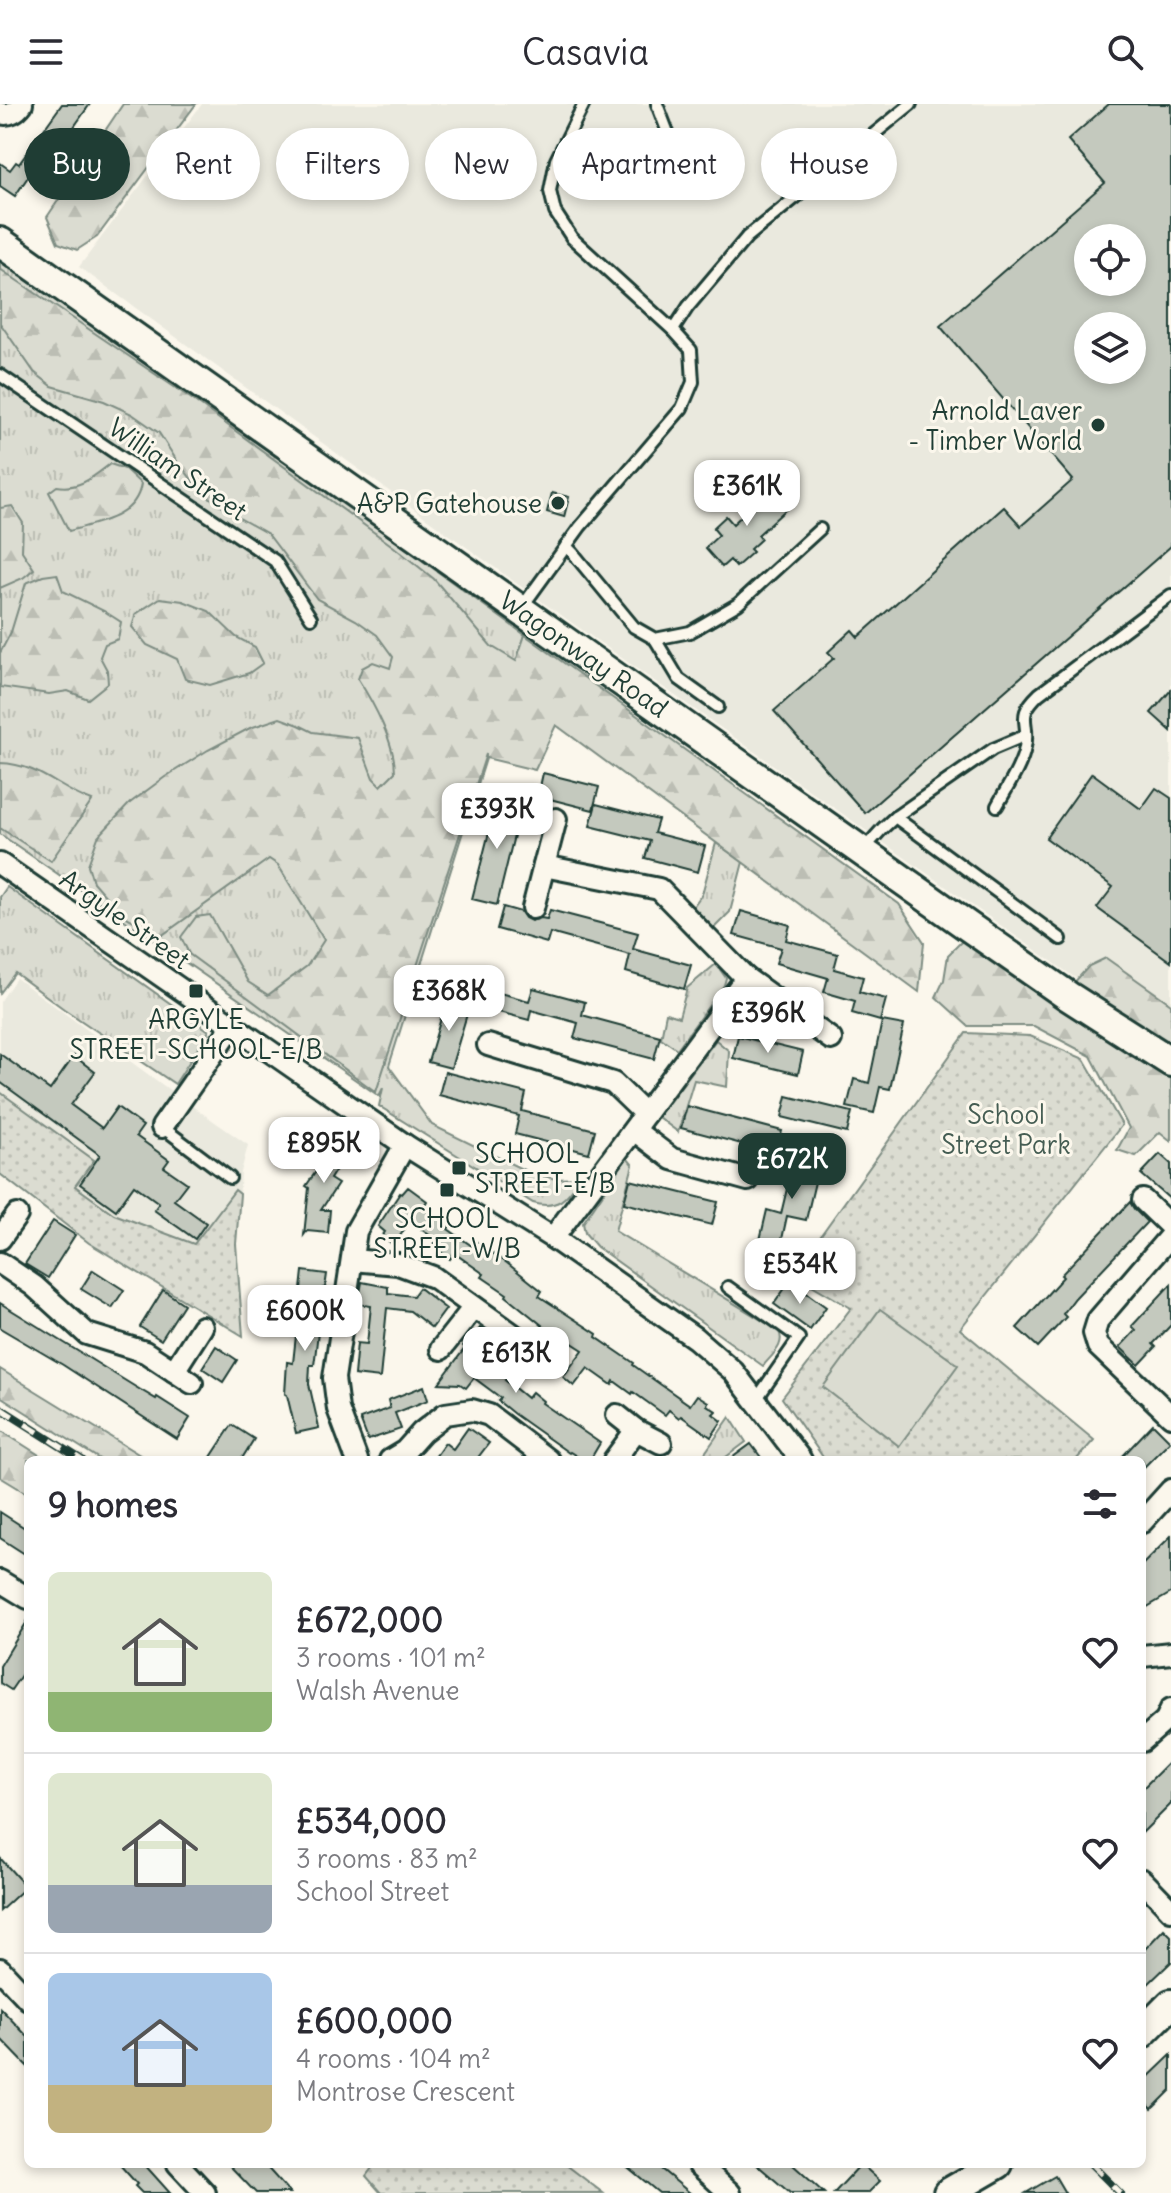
<!DOCTYPE html>
<meta charset="utf-8">
<style>
:root{--surface:#fff;--page:#f7f7f7;--text:#2b2b33;--muted:#7c7c81;--line:#e1e1e2;--accent:#1f3d34}
body{margin:0;font-family:Delius,sans-serif;background:var(--page);color:var(--text);height:100vh;display:flex;flex-direction:column;font-size:30px;white-space:nowrap}
*{box-sizing:border-box;margin:0}
p{font-size:26px;color:var(--muted)}
.icon{flex:none;width:44px;height:44px;fill:none;stroke:currentColor;stroke-width:2;stroke-linecap:round;stroke-linejoin:round}
.map{position:relative;flex:1;overflow:hidden}
.side{position:absolute;left:24px;top:1352px;width:1122px;height:712px;display:flex;flex-direction:column;background:var(--surface);border-radius:12px;box-shadow:0 4px 12px #0003}
.side>*{flex:none}
.top-card{position:absolute;left:24px;top:24px;width:1124px;height:72px;display:flex;gap:16px}
.controls{position:absolute;left:1074px;top:120px;display:grid;gap:16px}
.controls a{display:grid;place-items:center;width:72px;height:72px;border-radius:50%;background:var(--surface);box-shadow:0 4px 12px #0003;font-size:40px}
.price{position:absolute;translate:-50% -68px;padding:0 18px;border-radius:16px;background:#fff;color:#222;font-size:26px;line-height:52px;filter:drop-shadow(0 2px 4px #0008)}
.price::after{content:'';position:absolute;left:50%;top:48px;width:24px;height:18px;margin-left:-12px;background:inherit;clip-path:polygon(0 0,100% 0,50% 100%)}
.price.active{background:var(--accent);color:#fff}
ul{padding:0;list-style:none}
li{display:flex;align-items:center;gap:24px;height:200px;padding:0 24px}
li+li{border-top:2px solid var(--line)}
li span{display:grid;place-items:center;flex:none;width:224px;height:160px;border-radius:12px;color:#555}
li>.icon{margin-inline-start:auto}
span .icon{width:96px;height:96px;fill:#fffc;stroke-width:1}
li b{font-size:34px}
h2{display:flex;justify-content:space-between;align-items:center;height:96px;padding:0 24px;font-size:34px}
.tag{padding:0 28px;border-radius:36px;background:var(--surface);box-shadow:0 4px 12px #0003;font-size:28px;line-height:72px}
.tag.active{background:var(--accent);color:#fff}
header{display:flex;justify-content:space-between;align-items:center;height:104px;padding:0 24px;background:var(--surface);font-size:36px;font-weight:600}
.map>svg:first-child{display:block}
</style>
<header><svg class="icon" aria-label="menu" viewBox="0 0 24 24"><path d="M4 6h16M4 12h16M4 18h16"/></svg>Casavia<svg class="icon" aria-label="search" viewBox="0 0 24 24"><circle cx="10" cy="10" r="6"/><path d="M15 15l6 6"/></svg></header>
<div class="map">
<svg width="1171" height="2089" viewBox="0 0 1171 2089">
<defs>
<pattern id="grass-tufts" width="24" height="20" patternUnits="userSpaceOnUse" patternTransform="scale(2)"><rect width="24" height="20" fill="#dbdcd1"/><path d="M3 7l-1-3M5 7V3M7 7l1-3M15 17l-1-3M17 17v-4M19 17l1-3" fill="none" stroke="#bcbeb4"/></pattern>
<pattern id="forest-firs" width="22" height="20" patternUnits="userSpaceOnUse" patternTransform="scale(2)"><rect width="22" height="20" fill="#dbdcd1"/><path d="M5 1l3.5 6h-7zM16 11l3.5 6h-7z" fill="#bcbeb4"/></pattern>
<pattern id="park-dots" width="8" height="8" patternUnits="userSpaceOnUse" patternTransform="scale(2)"><rect width="8" height="8" fill="#dbdcd1"/><path d="M2 2h.1M6 6h.1" fill="none" stroke="#bcbeb4" stroke-width="1.8" stroke-linecap="round"/></pattern>
</defs>
<rect width="100%" height="100%" fill="#fbf7ec"/>
<filter id="ink" filterUnits="userSpaceOnUse"><feTurbulence type="fractalNoise" baseFrequency=".0125" numOctaves="2"/><feDisplacementMap in="SourceGraphic" scale="16" xChannelSelector="R" yChannelSelector="G"/><feConvolveMatrix kernelMatrix="1 2 1 2 8 2 1 2 1" color-interpolation-filters="sRGB"/></filter>
<g filter="url(#ink)">
<g fill="#eae9de" fill-rule="evenodd">
<path d="M202,0H1171V937L1071,871L541,497L79,163ZM1088,134H1132V178H1088ZM1088,222H1132V266H1088Z"/>
<path d="M16,874L182,995L248,1041L241,1068L236,1140L243,1232L89,1139L0,1070V898Z"/>
</g>
<g fill="url(#grass-tufts)" stroke="#7d8c82" stroke-width="2">
<path d="M0,158L192,289L525,531L389,962L432,1021L528,1068L556,1075L580,1074C567,1094 558,1106 533,1099L379,1002L383,984L379,992L0,730Z"/>
<path d="M716,739L743,758L730,808L714,824L692,804L702,790Z"/>
<path d="M7,783L209,927L175,980L64,905L15,869L0,889V793Z"/>
<path d="M716,860L726,874L724,881L677,945L661,934L666,909L679,913L687,884Z"/>
<path d="M716,936L729,947L727,983L694,976L678,1028L658,1013Z"/>
<path d="M627,1054L633,1061L615,1127L778,1226C787,1240 772,1251 763,1262L597,1143L585,1129L583,1119Z"/>
<path d="M730,1313L746,1338L722,1356H700Z"/>
</g>
<g fill="url(#forest-firs)" stroke="#7d8c82" stroke-width="2">
<path d="M123,0H196L97,133L77,146L58,139L47,113Z"/>
<path d="M0,165L189,293L394,443L434,475L491,542L516,557L525,531L899,800L924,838L919,888L556,621L535,666L486,654V650L376,988L189,850L181,833L196,813L210,811L248,878L268,891L307,862L324,836L278,761L269,755L161,832L121,810L93,778L88,761L98,733L130,699L165,673L208,646L250,624L280,614L299,621L313,628L358,634L373,674L381,682L395,668C395,639 374,600 358,575L362,564L373,558L390,564L393,553L377,531L356,516L317,495L268,430L232,410L201,387L177,357L159,329L132,310L104,297L52,282L34,268L0,219Z"/>
<path d="M110,360L125,365L141,380C136,414 97,419 69,427L49,388L57,382C79,386 93,373 110,360Z"/>
<path d="M12,402L23,419L22,447L34,465L23,474L0,484V404Z"/>
<path d="M57,470L63,487L104,507L121,518L118,535L105,540L100,553L107,566L108,579L88,595L68,587L49,590L0,583V549L11,528L26,479L43,472Z"/>
<path d="M160,494L183,497L209,507L236,533L255,543L263,559L249,569L210,581L185,575L177,555L147,541L132,523L136,510Z"/>
<path d="M0,659C39,660 58,685 92,697L51,757L0,724Z"/>
<path d="M963,836L1171,972V1037L1160,1028L1136,1052L1117,1046L1129,1024L1091,952L1034,922H968L936,893L944,876L948,851Z"/>
<path d="M1106,854L1171,900V945L1071,882L1089,862Z"/>
<path d="M0,1265L148,1356H101L0,1292Z"/>
<path d="M0,1326L47,1356H28V1390L0,1373Z"/>
</g>
<g fill="url(#park-dots)" stroke="#7d8c82" stroke-width="2">
<path d="M966,929L1030,932L1084,955L1122,1021L960,1225L1094,1336L1076,1356H825L782,1294L851,1204L793,1170Z"/>
<path d="M0,988L94,1056L75,1082L114,1110L194,1140L235,1086L240,1090L236,1140L243,1232L89,1139L0,1070Z"/>
<path d="M375,2060H565L603,2089H381L366,2072Z"/>
</g>
<path fill="#dbdcd1" stroke="#7d8c82" stroke-width="2" d="M880,1205L958,1261L899,1342L823,1283Z"/>
<g fill="#c4c9be" stroke="#1f3d34" stroke-width="2" fill-rule="evenodd">
<path d="M62,0H90L46,63L38,58L15,92L0,82V59L10,66L16,58L19,60Z"/>
<path d="M1109,0H1171V442L865,709L774,607L834,554L828,548L852,526L858,533L1004,403L1021,422L1073,376L940,222L1105,79L1068,36ZM1088,134H1132V178H1088ZM1088,222H1132V266H1088Z"/>
<path d="M776,380L793,399L758,431L761,435L750,445L753,448L736,463L730,456L722,463L705,444L719,431L713,424L726,412L733,420Z"/>
<path d="M552,389L569,393L564,413L547,408Z"/>
<path d="M1171,586V627L1151,609Z"/>
<path d="M543,669L599,683L593,706L538,692Z"/>
<path d="M1092,669L1141,705L1156,684L1171,694V858L1097,804L1113,783L1046,734Z"/>
<path d="M498,693L522,699L497,801L472,795Z"/>
<path d="M596,700L658,716L654,729L705,742L698,768L645,754L650,737L590,722Z"/>
<path d="M503,803L521,808L525,814L531,817L541,814L547,815L550,806L638,829L633,845L691,861L684,885L626,868L630,851L550,829L547,839L497,825Z"/>
<path d="M741,807L790,821L786,836L838,850L834,865L863,873L859,888L886,895L880,917L852,909L855,897L824,888L828,874L776,859L781,844L734,831Z"/>
<path d="M533,884L585,898L582,911L660,932L654,955L574,934L578,919L531,906L529,916L480,903L485,885L529,897Z"/>
<path d="M447,894L470,900L451,964L428,958Z"/>
<path d="M882,917L904,921L890,985L880,983L874,1009L847,1003L854,975L869,979Z"/>
<path d="M738,932L803,948L798,970L733,954Z"/>
<path d="M0,950L50,986L74,952L95,968L71,1001L102,1024L117,1003L143,1022L136,1032L169,1056L164,1063L187,1079L174,1096L206,1119L195,1135L154,1106L159,1099L134,1081L116,1106L80,1080L100,1051L0,978Z"/>
<path d="M445,968L526,989L522,1007L595,1026L589,1049L515,1030L519,1012L439,991Z"/>
<path d="M787,992L852,1008L847,1029L782,1013Z"/>
<path d="M687,1002L782,1027L776,1049L681,1024Z"/>
<path d="M335,1028L348,1037L344,1044L348,1046L330,1075L338,1080L321,1106H330L328,1129L307,1127L304,1131L309,1084L306,1082L317,1066L313,1064Z"/>
<path d="M1160,1050L1171,1060V1096L1141,1070Z"/>
<path d="M794,1055L819,1061L806,1116L787,1112L781,1140L760,1136L767,1106L781,1110Z"/>
<path d="M630,1076L718,1098L712,1121L624,1099Z"/>
<path d="M408,1083L427,1097L424,1102L451,1121L448,1125L472,1142L475,1137L507,1159L542,1187L539,1192L597,1230L596,1233L634,1259L633,1261L657,1278L690,1301L697,1291L708,1298L707,1301L716,1307L713,1310L722,1317L711,1333L681,1312L679,1314L669,1306L665,1311L633,1288L632,1290L614,1277L612,1281L588,1264L574,1282L563,1273L583,1246L558,1230L554,1234L541,1225L543,1222L506,1192L507,1190L482,1173L484,1170L454,1149L450,1155L432,1142L436,1136L410,1117L394,1141L381,1133L385,1128L378,1122L400,1089L402,1090Z"/>
<path d="M1130,1098L1134,1105L1147,1118L1075,1194L1063,1210L1066,1213L1038,1243L1017,1224L1063,1173L1061,1171Z"/>
<path d="M53,1117L75,1131L48,1174L25,1160Z"/>
<path d="M93,1166L124,1186L112,1204L81,1185Z"/>
<path d="M303,1167L327,1170L325,1184H323L315,1254L314,1261H310L309,1280L319,1324L296,1329L287,1291L285,1290L287,1258L293,1259Z"/>
<path d="M790,1177L826,1203L810,1226L774,1200Z"/>
<path d="M362,1178L388,1183V1189L413,1192L419,1184L446,1205L432,1224L410,1207L387,1204L380,1274L354,1271L357,1239L367,1240L371,1202L358,1200Z"/>
<path d="M1171,1180V1221L1153,1240L1156,1243L1139,1261L1120,1243L1136,1226L1132,1222Z"/>
<path d="M163,1186L184,1200L161,1236L140,1223Z"/>
<path d="M0,1199L134,1282L156,1295L157,1293L190,1314L177,1335L63,1261L0,1224Z"/>
<path d="M480,1224L497,1236L491,1244L515,1263L505,1276L527,1294L532,1288L543,1297L542,1299L600,1339L590,1356H583L570,1348L569,1349L514,1310L498,1297L501,1294L474,1274L466,1284L460,1280L439,1279L465,1244L463,1242L471,1231L474,1233Z"/>
<path d="M216,1242L237,1256L223,1278L202,1264Z"/>
<path d="M424,1282L428,1296L395,1309L401,1325L368,1336L360,1315L390,1304L388,1296Z"/>
<path d="M1153,1320L1170,1337L1144,1363L1142,1356H1119Z"/>
<path d="M232,1321L254,1335L241,1356H209Z"/>
<path d="M468,1324L489,1339L476,1356H433L445,1339L453,1345Z"/>
<path d="M751,1340L763,1356H729Z"/>
<path d="M0,1408L28,1426V1452L0,1434Z"/>
<path d="M1171,1432V1489L1142,1506V1461Z"/>
<path d="M28,1516V1561L11,1586L0,1579V1562Z"/>
<path d="M1171,1656V1700L1142,1729V1685Z"/>
<path d="M0,1754L26,1783L0,1807Z"/>
<path d="M1164,1825L1171,1832V1858L1142,1886V1848Z"/>
<path d="M0,1904L28,1933V1963L0,1934Z"/>
<path d="M1171,1951V1986L1152,2005L1142,1995V1979Z"/>
<path d="M119,2060H144L170,2089H142L135,2082L137,2080Z"/>
<path d="M228,2060H264L290,2089H256Z"/>
<path d="M624,2060H655L690,2089H659Z"/>
<path d="M756,2060H792L824,2089H790Z"/>
<path d="M861,2060L880,2077L868,2089H834Z"/>
<path d="M1055,2072L1065,2089H1026Z"/>
</g>
<g fill="none" stroke-linecap="round" stroke-linejoin="round">
<defs>
<g id="lane">
<path d="M657,0L675,47"/>
<path d="M673,226L688,203L747,133L911,0"/>
<path d="M0,271L275,457L311,514"/>
<path d="M566,442L573,449L634,523L655,535L690,528L738,500L820,425"/>
<path d="M522,503L580,423L682,304L693,278L691,246L673,226L572,134L555,108L550,87L556,56L584,0"/>
<path d="M655,535L679,575L718,603"/>
<path d="M997,702C1006,685 1022,662 1025,643C1031,617 1014,614 1039,590L1171,491"/>
<path d="M895,713L993,645L1026,631"/>
<path d="M863,746L882,725L895,713L1061,835"/>
<path d="M162,1023L230,1074"/>
<path d="M728,1183L799,1234L756,1296"/>
</g>
<g id="street">
<path d="M0,9C9,12 17,7 22,0"/>
<path d="M0,760L405,1041L553,1134L695,1234L733,1267L801,1356"/>
<path d="M544,762L659,785L746,874L831,935"/>
<path d="M533,804L556,715"/>
<path d="M488,941L613,979L645,1010"/>
<path d="M162,1023L233,921"/>
<path d="M634,1026L672,1055L748,1076"/>
<path d="M1143,1096L1171,1123"/>
<path d="M1171,1131L1098,1216L1094,1229L1098,1242L1171,1312"/>
<path d="M553,1134L746,874"/>
<path d="M0,1135L17,1111"/>
<path d="M352,1156L398,1160L433,1173L529,1242"/>
<path d="M0,1159L34,1182L87,1230L145,1248L192,1279"/>
<path d="M441,1245L474,1203"/>
<path d="M174,1267L202,1223"/>
<path d="M617,1311L636,1326L661,1339"/>
<path d="M357,1356L338,1305L334,1274L356,1127L405,1041"/>
<path d="M390,1356L405,1347L422,1328L445,1310L472,1306L489,1311L548,1356"/>
<path d="M614,1356L636,1326"/>
<path d="M1142,1418L1171,1386"/>
<path d="M0,1477L28,1494"/>
<path d="M1142,1552L1171,1549"/>
<path d="M1142,1637L1166,1616L1171,1605"/>
<path d="M1142,1776L1171,1806"/>
<path d="M0,1865L28,1895"/>
<path d="M178,2060L205,2089"/>
<path d="M698,2060L730,2089"/>
</g>
<g id="secondary">
<path d="M0,138L969,823L1068,892L1171,958"/>
<path d="M1142,1929L1171,1900"/>
<path d="M948,2089L998,2060"/>
</g>
</defs>
<use href="#lane" stroke="#1f3d34" stroke-width="16"/>
<use href="#street" stroke="#1f3d34" stroke-width="26"/>
<use href="#secondary" stroke="#1f3d34" stroke-width="34"/>
<use href="#lane" stroke="#fbf7ec" stroke-width="10"/>
<use href="#street" stroke="#fbf7ec" stroke-width="20"/>
<use href="#secondary" stroke="#fbf7ec" stroke-width="28"/>
<defs>
<g id="rail">
<path d="M0,1304L82,1356"/>
<path d="M1091,2060L1120,2089"/>
</g>
</defs>
<use href="#rail" stroke="#1f3d34" stroke-width="8"/>
<use href="#rail" stroke="#fbf7ec" stroke-width="5" stroke-dasharray="15" stroke-linecap="butt"/>
</g>
</g>
<g fill="#1f3d34" stroke="#fbf7ec" stroke-width="3">
<circle cx="1098" cy="321" r="8"/>
<circle cx="558" cy="399" r="8"/>
<rect x="188" y="879" width="16" height="16" rx="4"/>
<rect x="451" y="1056" width="16" height="16" rx="4"/>
<rect x="439" y="1078" width="16" height="16" rx="4"/>
</g>
<g text-anchor="middle" dominant-baseline="central" stroke-width="6" stroke-linejoin="round" paint-order="stroke">
<g font-size="26" fill="#1f3d34" stroke="#fbf7ec" text-anchor="end">
<text x="1082" y="306">Arnold Laver<tspan x="1082" dy="30">- Timber World</tspan></text>
<text x="542" y="399">A&amp;P Gatehouse</text>
<text x="196" y="915" text-anchor="middle">ARGYLE<tspan x="196" dy="30">STREET-SCHOOL-E/B</tspan></text>
<text x="475" y="1049" text-anchor="start">SCHOOL<tspan x="475" dy="30">STREET-E/B</tspan></text>
<text x="447" y="1114" text-anchor="middle">SCHOOL<tspan x="447" dy="30">STREET-W/B</tspan></text>
</g>
<g font-size="26" fill="#1f3d34" stroke="#fbf7ec">
<text transform="translate(178 365) rotate(34)">William Street</text>
<text transform="translate(584 550) rotate(35)">Wagonway Road</text>
<text transform="translate(125 815) rotate(35)">Argyle Street</text>
</g>
<g font-size="26" fill="#455d53" stroke="#fbf7ec">
<text x="1006" y="1010">School<tspan x="1006" dy="30">Street Park</tspan></text>
</g>
</g>
</svg>
<div class="controls">
<a><svg class="icon" aria-label="locate" viewBox="0 0 24 24"><circle cx="12" cy="12" r="6"/><path d="M12 2v4M12 18v4M2 12h4M18 12h4"/></svg></a>
<a><svg class="icon" aria-label="layers" viewBox="0 0 24 24"><path d="M12 4l9 5-9 5-9-5zM3 14l9 5 9-5"/></svg></a>
</div>
<b class="price" style="left:747px;top:424px">£361K</b>
<b class="price" style="left:497px;top:747px">£393K</b>
<b class="price" style="left:449px;top:929px">£368K</b>
<b class="price" style="left:768px;top:951px">£396K</b>
<b class="price" style="left:324px;top:1081px">£895K</b>
<b class="price active" style="left:792px;top:1097px">£672K</b>
<b class="price" style="left:800px;top:1202px">£534K</b>
<b class="price" style="left:305px;top:1249px">£600K</b>
<b class="price" style="left:516px;top:1291px">£613K</b>
<div class="top-card">
<a class="tag active">Buy</a>
<a class="tag">Rent</a>
<a class="tag">Filters</a>
<a class="tag">New</a>
<a class="tag">Apartment</a>
<a class="tag">House</a>
</div>
<section class="side">
<h2>9 homes<svg class="icon" aria-label="filters" viewBox="0 0 24 24"><path d="M4 7h16M4 17h16"/><circle cx="9" cy="7" r="2"/><circle cx="15" cy="17" r="2"/></svg></h2>
<ul>
<li><span style="background:linear-gradient(#dfe7d0 75%,#8fb573 0)"><svg class="icon" aria-label="home" viewBox="0 0 24 24"><path d="M3 11l9-7 9 7M6 9v11h12V9"/></svg></span><div><b>£672,000</b><p>3 rooms · 101 m²</p><p>Walsh Avenue</p></div><svg class="icon" aria-label="heart" viewBox="0 0 24 24"><path d="M12 20l-8-8c-3-5 5-10 8-4 3-6 11-1 8 4z"/></svg></li>
<li><span style="background:linear-gradient(#dfe7d0 70%,#9aa5b1 0)"><svg class="icon" aria-label="home" viewBox="0 0 24 24"><path d="M3 11l9-7 9 7M6 9v11h12V9"/></svg></span><div><b>£534,000</b><p>3 rooms · 83 m²</p><p>School Street</p></div><svg class="icon" aria-label="heart" viewBox="0 0 24 24"><path d="M12 20l-8-8c-3-5 5-10 8-4 3-6 11-1 8 4z"/></svg></li>
<li><span style="background:linear-gradient(#a9c7e8 70%,#c2b280 0)"><svg class="icon" aria-label="home" viewBox="0 0 24 24"><path d="M3 11l9-7 9 7M6 9v11h12V9"/></svg></span><div><b>£600,000</b><p>4 rooms · 104 m²</p><p>Montrose Crescent</p></div><svg class="icon" aria-label="heart" viewBox="0 0 24 24"><path d="M12 20l-8-8c-3-5 5-10 8-4 3-6 11-1 8 4z"/></svg></li>
</ul>
</section>
</div>
